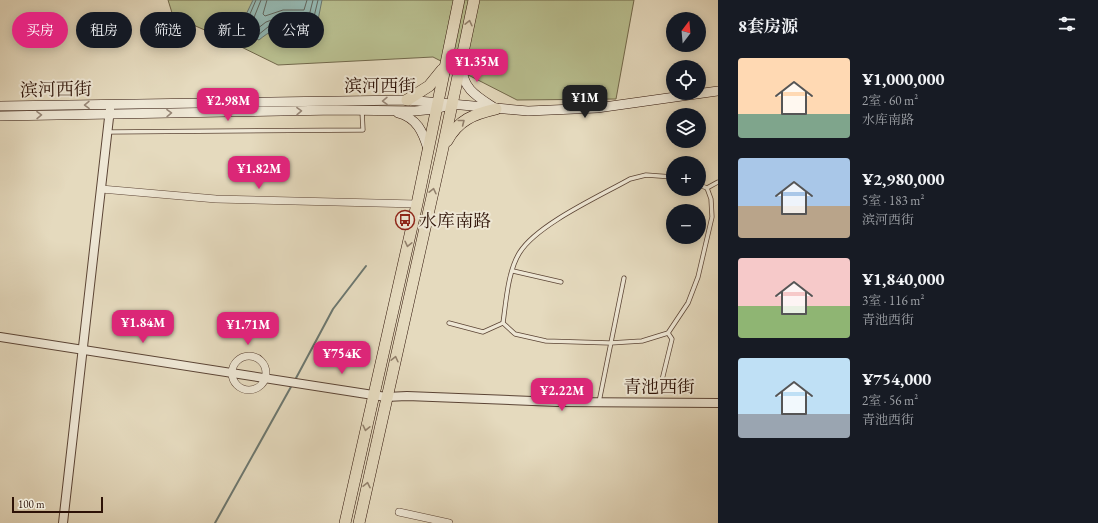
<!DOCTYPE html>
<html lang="zh">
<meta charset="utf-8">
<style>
:root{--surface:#171b24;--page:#242831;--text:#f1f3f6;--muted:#9ea1a6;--accent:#db2777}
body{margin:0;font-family:"EB Garamond","Noto Serif SC",serif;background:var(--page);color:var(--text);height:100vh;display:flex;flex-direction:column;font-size:15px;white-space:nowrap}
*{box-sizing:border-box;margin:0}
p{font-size:13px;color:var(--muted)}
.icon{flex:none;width:22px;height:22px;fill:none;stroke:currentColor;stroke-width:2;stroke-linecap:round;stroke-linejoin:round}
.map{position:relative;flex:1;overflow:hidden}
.drawer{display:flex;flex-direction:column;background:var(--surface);width:380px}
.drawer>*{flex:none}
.hud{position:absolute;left:12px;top:12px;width:380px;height:36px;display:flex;gap:8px}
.needle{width:26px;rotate:16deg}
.tools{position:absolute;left:666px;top:12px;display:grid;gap:8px}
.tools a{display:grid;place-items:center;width:40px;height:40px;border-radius:50%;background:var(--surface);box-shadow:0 2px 10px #0003;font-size:20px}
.scale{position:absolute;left:12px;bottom:10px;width:91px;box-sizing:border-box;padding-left:4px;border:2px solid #2d1207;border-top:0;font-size:11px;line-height:14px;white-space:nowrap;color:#2d1207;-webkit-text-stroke:3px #eee7d5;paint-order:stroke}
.price{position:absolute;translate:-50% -34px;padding:0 9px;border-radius:8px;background:var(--accent);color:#fff;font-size:13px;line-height:26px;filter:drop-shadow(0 1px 2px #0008)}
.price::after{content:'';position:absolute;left:50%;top:24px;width:12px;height:9px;margin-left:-6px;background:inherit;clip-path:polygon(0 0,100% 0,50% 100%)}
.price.current{background:#222;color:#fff}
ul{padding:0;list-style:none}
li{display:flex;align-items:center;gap:12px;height:100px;padding:0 20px}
li span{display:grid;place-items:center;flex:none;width:112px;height:80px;border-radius:4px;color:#555}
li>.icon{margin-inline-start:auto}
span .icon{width:48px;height:48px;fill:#fffc;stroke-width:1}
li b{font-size:17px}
h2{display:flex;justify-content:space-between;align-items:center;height:48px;padding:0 20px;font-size:17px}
.chip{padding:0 14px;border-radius:18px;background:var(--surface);box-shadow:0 2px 10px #0003;font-size:14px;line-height:36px}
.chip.current{background:var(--accent);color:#fff}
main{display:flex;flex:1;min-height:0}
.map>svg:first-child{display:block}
</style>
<main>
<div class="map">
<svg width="718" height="523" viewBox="0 0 718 523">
<rect width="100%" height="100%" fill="#e5dabe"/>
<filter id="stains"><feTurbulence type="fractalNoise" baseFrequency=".005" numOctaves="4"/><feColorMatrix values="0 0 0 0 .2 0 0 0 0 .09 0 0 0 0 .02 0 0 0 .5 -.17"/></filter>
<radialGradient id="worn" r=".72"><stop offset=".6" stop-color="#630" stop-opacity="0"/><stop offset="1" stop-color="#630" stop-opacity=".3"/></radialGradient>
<path fill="#b8be8f" stroke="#72684b" d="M168,0H634L616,99L517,100L433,57L278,65L225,39L173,16Z"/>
<path fill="#96bab4" stroke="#6c776f" d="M253,0H322L317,25C293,25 279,23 259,40L238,31Z"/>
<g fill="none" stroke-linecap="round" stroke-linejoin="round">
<g stroke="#62665e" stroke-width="1">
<path d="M256,0L244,28L258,35L268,27L285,21H313L318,0"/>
<path d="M261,0L251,25L257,29L266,22L283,16H309L313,0"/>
<path d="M267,0L263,14L265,16L283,10H304L307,0"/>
</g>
<g stroke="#6c776f" stroke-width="2">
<path d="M295,380L333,309L366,266"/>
<path d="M215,523L292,385"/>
</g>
<defs>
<g id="service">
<path d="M108,132L363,130L362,111"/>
<path d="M699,185L707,188L718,182"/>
<path d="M513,271L561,282"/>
<path d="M449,323L483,332L503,323L515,334L546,341L610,343L642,341L668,333L688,303L698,277L712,217L711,199L707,188"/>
<path d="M503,323C506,302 508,270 520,252C538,224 600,196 630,179L646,175L673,177"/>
<path d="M662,380L672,339L668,333"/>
<path d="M599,402L624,278"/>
</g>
<g id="minor">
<path d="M101,189L216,199L417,204"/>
<circle cx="249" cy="373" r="17"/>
<path d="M399,512L449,523"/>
</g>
<g id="tertiary">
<path d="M0,337L386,397L407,396L557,402L718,403"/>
<path d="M63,523L110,109"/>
</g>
<g id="secondary">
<path d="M462,66C462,88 476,96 493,107"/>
<path d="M0,106L407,100L528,111L597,108L718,91"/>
<path d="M398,113C417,118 423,132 428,149"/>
<path d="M0,116L337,110L415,111L435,109L443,107"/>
</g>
<g id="trunk">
<path d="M407,100L429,86L442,70"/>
<path d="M447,141C458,120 474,114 496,109"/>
<path d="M345,523L417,204L459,0"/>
<path d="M359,523L442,152L474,0"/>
</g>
</defs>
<use href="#service" stroke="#5b4435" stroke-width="5"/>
<use href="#minor" stroke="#5b4435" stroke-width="8"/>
<use href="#tertiary" stroke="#5b4435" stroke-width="10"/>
<use href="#secondary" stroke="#2d1207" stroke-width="10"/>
<use href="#trunk" stroke="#2d1207" stroke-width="12"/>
<use href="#service" stroke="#eee7d5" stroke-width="3.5"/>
<use href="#minor" stroke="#eee7d5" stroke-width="7"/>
<use href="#tertiary" stroke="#eee7d5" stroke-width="8"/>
<use href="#secondary" stroke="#eee7d5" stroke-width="9"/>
<use href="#trunk" stroke="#e5dabe" stroke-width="11"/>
</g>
<defs><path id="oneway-chevron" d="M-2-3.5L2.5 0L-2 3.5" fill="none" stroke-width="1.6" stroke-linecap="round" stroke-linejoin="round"/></defs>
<g stroke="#92806c">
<use href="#oneway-chevron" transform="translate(469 23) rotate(-77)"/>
<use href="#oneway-chevron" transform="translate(462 122) rotate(-38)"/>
<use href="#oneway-chevron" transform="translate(433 191) rotate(-77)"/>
<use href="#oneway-chevron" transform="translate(408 244) rotate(103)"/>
<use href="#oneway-chevron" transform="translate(395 359) rotate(-77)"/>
<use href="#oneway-chevron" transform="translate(366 428) rotate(103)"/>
<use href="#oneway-chevron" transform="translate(367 485) rotate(-78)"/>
</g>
<g stroke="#978778">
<use href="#oneway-chevron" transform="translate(385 101) rotate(179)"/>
<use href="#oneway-chevron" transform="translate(87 105) rotate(179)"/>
<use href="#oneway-chevron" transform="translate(299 111) rotate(-1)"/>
<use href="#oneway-chevron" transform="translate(169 113) rotate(-1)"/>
<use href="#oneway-chevron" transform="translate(39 115) rotate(-1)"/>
</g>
<defs>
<symbol id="bus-ring" viewBox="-11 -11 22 22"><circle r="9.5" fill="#eee7d5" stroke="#8f2418" stroke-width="1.5"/><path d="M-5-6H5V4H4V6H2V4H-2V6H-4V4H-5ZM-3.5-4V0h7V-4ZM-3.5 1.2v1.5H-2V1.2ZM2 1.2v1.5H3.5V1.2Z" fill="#8f2418"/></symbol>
</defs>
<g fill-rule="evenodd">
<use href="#bus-ring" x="394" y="209" width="22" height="22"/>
</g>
<g text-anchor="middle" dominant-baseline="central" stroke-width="4" stroke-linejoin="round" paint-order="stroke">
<g font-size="18" fill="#2d1207" stroke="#eee7d5">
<text x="380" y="85">滨河西街</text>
<text transform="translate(56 89) rotate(-1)">滨河西街</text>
<text x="659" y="386">青池西街</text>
</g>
<g font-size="18" fill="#2d1207" stroke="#eee7d5" text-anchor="start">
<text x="419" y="220">水库南路</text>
</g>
</g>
<rect width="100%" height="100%" filter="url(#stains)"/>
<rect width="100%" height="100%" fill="url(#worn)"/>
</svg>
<div class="tools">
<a><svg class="needle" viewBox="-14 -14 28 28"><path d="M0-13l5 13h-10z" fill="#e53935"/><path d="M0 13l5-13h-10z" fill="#9ea1a6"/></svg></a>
<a><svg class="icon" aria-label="locate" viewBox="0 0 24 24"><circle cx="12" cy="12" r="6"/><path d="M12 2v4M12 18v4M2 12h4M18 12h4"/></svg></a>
<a><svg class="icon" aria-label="layers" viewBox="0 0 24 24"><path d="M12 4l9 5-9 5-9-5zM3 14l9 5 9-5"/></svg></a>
<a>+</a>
<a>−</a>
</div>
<div class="scale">100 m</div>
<b class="price" style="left:477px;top:83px">¥1.35M</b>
<b class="price current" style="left:585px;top:119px">¥1M</b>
<b class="price" style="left:228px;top:122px">¥2.98M</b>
<b class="price" style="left:259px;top:190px">¥1.82M</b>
<b class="price" style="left:143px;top:344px">¥1.84M</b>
<b class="price" style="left:248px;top:346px">¥1.71M</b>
<b class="price" style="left:342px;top:375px">¥754K</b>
<b class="price" style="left:562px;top:412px">¥2.22M</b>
<div class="hud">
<a class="chip current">买房</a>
<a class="chip">租房</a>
<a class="chip">筛选</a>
<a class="chip">新上</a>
<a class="chip">公寓</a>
</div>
</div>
<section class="drawer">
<h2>8套房源<svg class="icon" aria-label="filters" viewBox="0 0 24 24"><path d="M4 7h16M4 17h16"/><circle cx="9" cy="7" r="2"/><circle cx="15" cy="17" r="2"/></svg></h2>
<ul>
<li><span style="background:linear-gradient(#ffd9b3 70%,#7fa58c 0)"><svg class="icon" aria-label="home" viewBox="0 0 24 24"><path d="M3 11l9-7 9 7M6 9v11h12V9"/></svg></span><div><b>¥1,000,000</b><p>2室 · 60 m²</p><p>水库南路</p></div></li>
<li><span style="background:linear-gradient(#a9c7e8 60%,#b9a48a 0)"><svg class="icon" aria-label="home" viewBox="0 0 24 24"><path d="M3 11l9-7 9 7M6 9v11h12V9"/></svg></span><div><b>¥2,980,000</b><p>5室 · 183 m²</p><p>滨河西街</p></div></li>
<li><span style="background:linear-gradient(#f6c9c9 60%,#8fb573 0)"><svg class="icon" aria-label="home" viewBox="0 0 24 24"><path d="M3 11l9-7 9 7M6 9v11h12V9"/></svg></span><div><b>¥1,840,000</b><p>3室 · 116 m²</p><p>青池西街</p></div></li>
<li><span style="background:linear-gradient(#bfe0f5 70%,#9aa5b1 0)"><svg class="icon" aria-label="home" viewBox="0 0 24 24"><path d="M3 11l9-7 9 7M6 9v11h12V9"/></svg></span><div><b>¥754,000</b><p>2室 · 56 m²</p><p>青池西街</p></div></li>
</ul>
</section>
</main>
